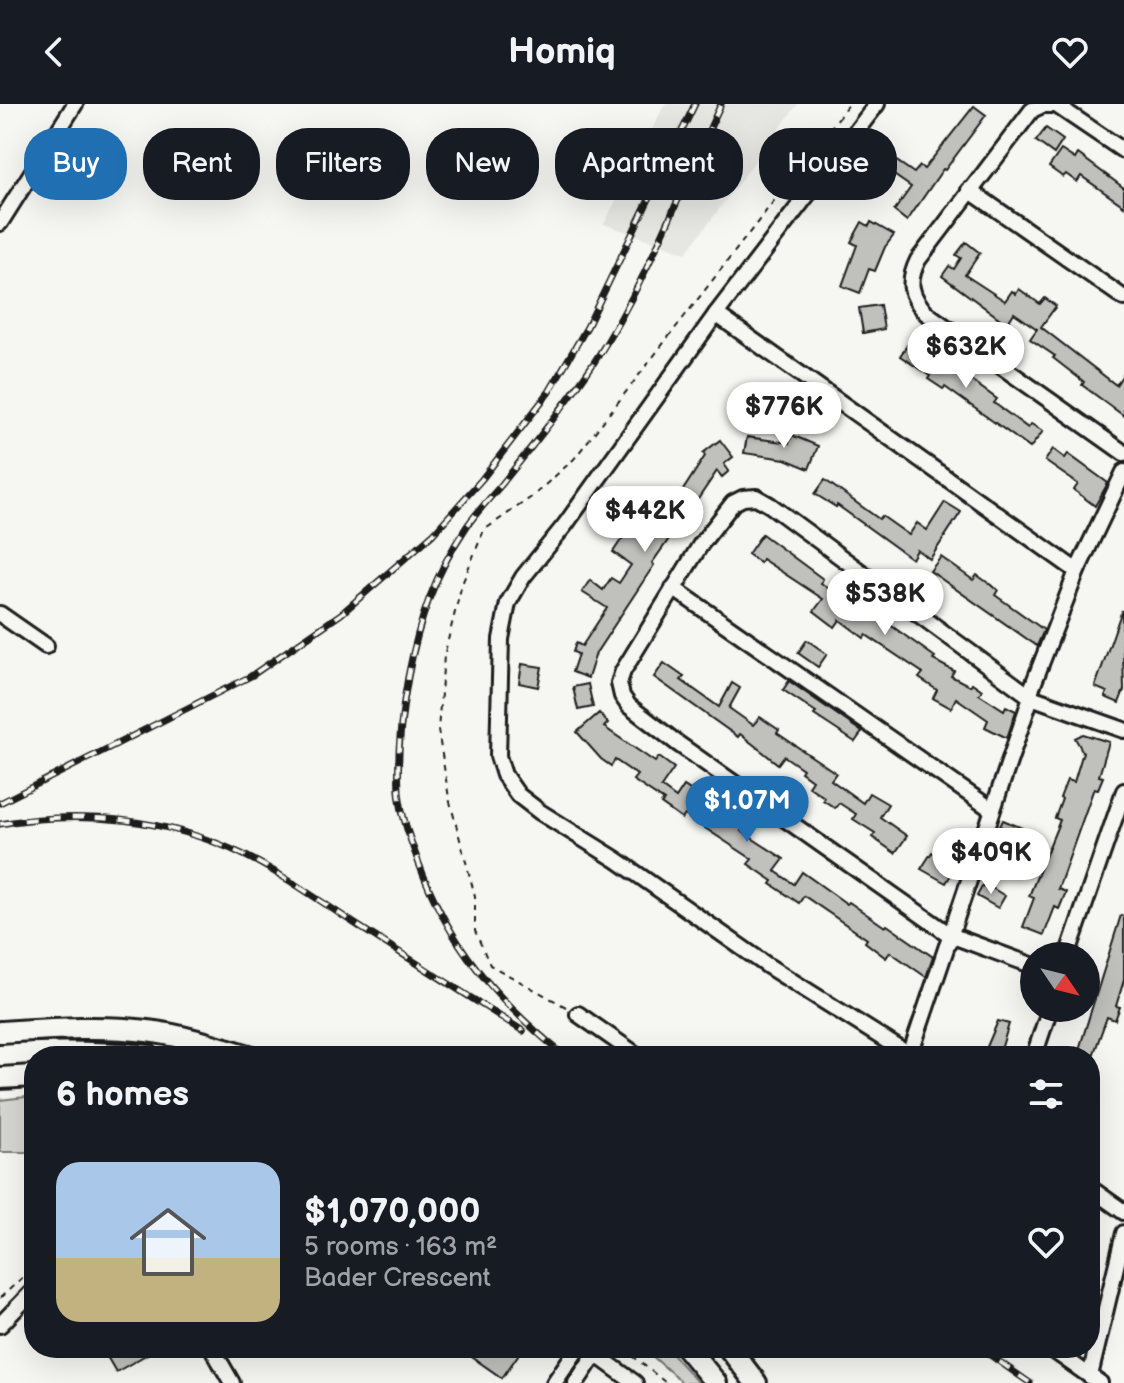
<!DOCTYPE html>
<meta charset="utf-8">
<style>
:root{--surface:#171b24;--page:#242831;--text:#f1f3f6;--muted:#9ea1a6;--line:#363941;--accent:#1f6fb2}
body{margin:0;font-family:"Balsamiq Sans",sans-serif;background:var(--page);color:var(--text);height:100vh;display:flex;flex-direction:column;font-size:30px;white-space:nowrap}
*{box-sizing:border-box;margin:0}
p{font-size:26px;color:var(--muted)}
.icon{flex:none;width:44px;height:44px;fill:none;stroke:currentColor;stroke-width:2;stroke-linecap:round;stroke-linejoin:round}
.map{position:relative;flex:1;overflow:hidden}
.side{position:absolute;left:24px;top:942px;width:1076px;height:312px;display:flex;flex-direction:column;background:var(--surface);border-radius:32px;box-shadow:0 8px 32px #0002}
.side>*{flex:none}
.guide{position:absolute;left:24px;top:24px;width:1076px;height:72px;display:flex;gap:16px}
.needle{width:52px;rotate:125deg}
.buttons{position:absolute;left:1020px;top:838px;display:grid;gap:16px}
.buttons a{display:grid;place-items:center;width:80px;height:80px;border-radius:50%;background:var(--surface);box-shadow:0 8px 32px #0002;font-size:40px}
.price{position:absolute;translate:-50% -68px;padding:0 18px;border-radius:28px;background:#fff;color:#222;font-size:26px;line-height:52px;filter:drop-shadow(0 2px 4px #0008)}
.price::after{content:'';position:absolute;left:50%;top:48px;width:24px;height:18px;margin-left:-12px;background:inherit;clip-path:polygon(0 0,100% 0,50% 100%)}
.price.current{background:var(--accent);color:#fff}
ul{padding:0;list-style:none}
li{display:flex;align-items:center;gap:24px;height:200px;padding:0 32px}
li+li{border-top:2px solid var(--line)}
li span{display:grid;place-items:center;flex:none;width:224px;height:160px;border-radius:24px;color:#555}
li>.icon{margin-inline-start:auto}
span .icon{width:96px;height:96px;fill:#fffc;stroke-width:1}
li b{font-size:34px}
h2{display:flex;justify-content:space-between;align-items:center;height:96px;padding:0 32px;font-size:34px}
.pill{padding:0 28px;border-radius:32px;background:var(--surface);box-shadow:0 8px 32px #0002;font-size:28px;line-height:72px}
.pill.current{background:var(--accent);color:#fff}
header{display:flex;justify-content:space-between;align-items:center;height:104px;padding:0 32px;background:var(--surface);font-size:36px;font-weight:800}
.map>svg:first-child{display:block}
</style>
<header><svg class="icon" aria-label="back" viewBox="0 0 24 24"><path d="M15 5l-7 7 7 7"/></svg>Homiq<svg class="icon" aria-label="heart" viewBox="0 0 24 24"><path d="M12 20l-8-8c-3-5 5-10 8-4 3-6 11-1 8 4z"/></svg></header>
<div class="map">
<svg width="1124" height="1279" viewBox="0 0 1124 1279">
<rect width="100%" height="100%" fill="#f6f6f2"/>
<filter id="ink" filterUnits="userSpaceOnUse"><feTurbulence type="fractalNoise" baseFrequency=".0125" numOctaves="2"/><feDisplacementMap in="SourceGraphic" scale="16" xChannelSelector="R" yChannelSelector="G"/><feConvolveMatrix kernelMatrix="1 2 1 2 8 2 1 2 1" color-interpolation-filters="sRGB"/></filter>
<g filter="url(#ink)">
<path fill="#e6e6e2" d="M665,0H798L686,149L604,120Z"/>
<g fill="#d6d6d2" stroke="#797977" stroke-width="2">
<path d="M34,992V1048H0V996Z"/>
<path d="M643,1244H667L698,1279H683Z"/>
</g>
<g fill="#c0c0bd" stroke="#1c1c1c" stroke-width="2">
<path d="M974,2L986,11L945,66L943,65L907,117L894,107L911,83L888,67L895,56L914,69L920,62L924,65Z"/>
<path d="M1046,24L1063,36L1054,50L1036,37Z"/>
<path d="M1061,46L1075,55L1078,50L1124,84V102L1081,72L1077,78L1066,70L1063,73L1049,63Z"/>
<path d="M862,118L869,122L871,118L894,131L885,143L875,167L869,165L860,189L842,182L857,141L851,138Z"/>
<path d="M966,138L980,149L965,171L1005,197L1012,187L1016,190L1019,185L1040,200L1045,194L1056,202L1041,223L1116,281L1124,269V312L1082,281L1084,278L1053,254L1055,252L1030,235L1037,225L1014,209L1007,220L942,172L949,162L954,165L961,154L956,151Z"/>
<path d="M880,201L884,225L863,229L859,204Z"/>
<path d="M912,234L926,244L929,241L957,260L954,264L997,295L994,299L1028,324L1031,320L1043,327L1030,344L945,283L943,285L928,275L930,272L900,252Z"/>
<path d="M792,331L818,342L809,365L785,355L744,349L747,333L789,339Z"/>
<path d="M720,336L733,353L724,360L729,367L722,373L717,367L686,413L690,416L679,432L674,428L652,459L654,461L596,549L588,574L572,568L578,550L573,548L576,539L582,542L607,504L582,488L590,476L603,486L611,474L619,479L631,461L613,448L619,439L640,411L652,419L668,396L674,400L705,352L703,349Z"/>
<path d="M1053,345L1065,354L1068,350L1108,379L1095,402L1074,386L1078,380L1045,357Z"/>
<path d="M825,376L879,415L882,412L909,431L917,419L927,426L945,398L961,408L930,455L917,446L912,455L837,401L836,403L815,390Z"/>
<path d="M762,430L823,475L821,479L836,490L840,485L935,553L933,556L954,567L951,572L970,582L972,579L982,586L979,590L1004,606L1006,602L1016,607L1007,634L985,623L988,616L956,594L951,604L933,594L937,586L919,574L923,569L866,531L864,534L840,516L835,523L814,507L823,495L762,455L760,459L748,450Z"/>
<path d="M941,453L973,476L977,471L998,486L995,491L1044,526L1037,542L930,467Z"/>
<path d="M1122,506L1124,586L1119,599L1105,593L1107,588L1095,583Z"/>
<path d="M807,536L827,550L818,563L798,549Z"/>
<path d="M664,559L684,573L681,576L719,603L732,579L740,584L729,604L753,621L760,613L779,626L777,629L836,669L831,676L863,699L869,689L888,700L880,713L907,732L895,749L872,733L875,729L853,715L856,710L839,699L835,704L823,696L824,693L808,682L812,676L801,668L803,665L784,652L778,660L740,630L738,633L654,573Z"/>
<path d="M522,560L542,563L538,583L519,579Z"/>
<path d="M789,577L862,628L855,638L814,611L816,608L783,586Z"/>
<path d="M588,580L593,603L578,606L573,583Z"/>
<path d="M599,609L608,619L604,623L655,658L659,653L674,664L661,683L676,694L684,682L745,722L741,727L784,755L775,767L794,780L802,768L847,800L849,798L885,823L887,821L933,853L926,873L890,848L886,854L865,838L867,835L804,792L799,799L771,780L773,777L748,760L752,755L685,711L682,715L661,700L664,697L633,676L637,671L615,656L611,662L601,655L577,628Z"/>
<path d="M1083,630L1109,638L1099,672L1103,673L1098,685L1094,684L1058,785L1066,788L1059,805L1055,803L1044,831L1023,823L1034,794L1029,792L1060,716L1055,714L1062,695L1060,694L1067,676L1074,678L1083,648L1075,634Z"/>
<path d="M1003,716L1022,724L1015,739L996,731Z"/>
<path d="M945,743L962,753L946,779L921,765L932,748L940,753Z"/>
<path d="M984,779L1005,792L998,804L977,792Z"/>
<path d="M1121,811L1124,812V876L1116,902L1120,903L1115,916L1107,913L1093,952H1077Z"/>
<path d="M998,917L1009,920L999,952H983Z"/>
<path d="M102,1244H158L116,1268Z"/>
<path d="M459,1244H523L502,1274Z"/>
</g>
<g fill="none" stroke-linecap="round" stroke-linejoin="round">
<defs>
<g id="minor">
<path d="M877,0L716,210L565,421L523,473L508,499L501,535L498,652L504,671L518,691L540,708L617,756L768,862L911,952"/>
<path d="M1124,47L1056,1H1043L1032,6L918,156C907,178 910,191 926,209L1124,349"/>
<path d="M969,86L1124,194"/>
<path d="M0,119L75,0"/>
<path d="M716,210L1077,467"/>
<path d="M673,484L991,705"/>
<path d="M0,510L46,542"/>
<path d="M1029,591L1077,467L1124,368"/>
<path d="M1067,852L1124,687"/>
<path d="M1034,862L950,831L677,639L629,602L622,592L619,579L623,567L701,440L733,399L743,394L756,393L770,401L1031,593L1124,626"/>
<path d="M578,910L638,952"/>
<path d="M910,951L1031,593"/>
<path d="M1034,952L1050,904"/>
<path d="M1090,1084L1124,1108"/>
<path d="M0,1221L34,1186"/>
<path d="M212,1244L232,1279"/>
<path d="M587,1244L635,1279"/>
<path d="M1050,1244L1100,1279"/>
<path d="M1090,1272L1124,1129"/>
<path d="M554,1279L578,1244"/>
<path d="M576,1279L596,1249"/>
</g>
<g id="highway">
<path d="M0,928C49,925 99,921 147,927C182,931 216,942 249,952"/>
<path d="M0,951C49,947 98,948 148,952"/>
<path d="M0,974L34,972"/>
<path d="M687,1244L716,1279"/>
<path d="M729,1244L756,1279"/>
</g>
</defs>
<use href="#minor" stroke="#1c1c1c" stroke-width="20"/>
<use href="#highway" stroke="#1c1c1c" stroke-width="26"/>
<g stroke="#1c1c1c" stroke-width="2" stroke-dasharray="6 6" stroke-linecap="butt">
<path d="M566,903L490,861L475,827V792L449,694L438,626L444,552L462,480L484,426L533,392L574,355L849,0"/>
<path d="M0,1194L34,1163"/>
<path d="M623,1244L666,1279"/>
</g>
<use href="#minor" stroke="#f6f6f2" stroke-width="14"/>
<use href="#highway" stroke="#f6f6f2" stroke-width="20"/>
<defs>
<g id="rail">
<path d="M0,699L251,572L341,510L433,430L482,375L549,288L587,223L695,0"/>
<path d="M0,720C82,706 168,714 244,751C286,772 324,800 363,825C417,859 470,893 523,927"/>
<path d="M565,952C496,896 449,842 418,757C410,735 401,711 399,687C397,649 401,611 408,573C419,516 434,471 467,422C477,408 490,394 502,380C533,341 565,302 593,260C646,180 680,87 721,0"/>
<path d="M980,1244L1030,1279"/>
</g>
</defs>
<use href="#rail" stroke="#1c1c1c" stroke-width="7"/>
<use href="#rail" stroke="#f6f6f2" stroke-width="4" stroke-dasharray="12" stroke-linecap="butt"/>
</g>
</g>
</svg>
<div class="buttons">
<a><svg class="needle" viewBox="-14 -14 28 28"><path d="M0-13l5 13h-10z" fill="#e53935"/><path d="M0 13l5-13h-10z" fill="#9ea1a6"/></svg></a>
</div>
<b class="price" style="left:966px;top:286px">$632K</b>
<b class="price" style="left:784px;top:346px">$776K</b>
<b class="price" style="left:645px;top:450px">$442K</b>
<b class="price" style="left:885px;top:533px">$538K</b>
<b class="price current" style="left:747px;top:740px">$1.07M</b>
<b class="price" style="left:991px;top:792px">$409K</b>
<div class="guide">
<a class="pill current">Buy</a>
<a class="pill">Rent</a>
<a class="pill">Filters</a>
<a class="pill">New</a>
<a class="pill">Apartment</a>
<a class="pill">House</a>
</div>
<section class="side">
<h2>6 homes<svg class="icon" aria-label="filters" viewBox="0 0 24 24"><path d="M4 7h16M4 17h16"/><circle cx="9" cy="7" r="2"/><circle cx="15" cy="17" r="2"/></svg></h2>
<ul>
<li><span style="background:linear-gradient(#a9c7e8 60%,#c2b280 0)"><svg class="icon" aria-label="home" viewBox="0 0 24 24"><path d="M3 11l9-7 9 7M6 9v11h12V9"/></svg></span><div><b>$1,070,000</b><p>5 rooms · 163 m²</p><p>Bader Crescent</p></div><svg class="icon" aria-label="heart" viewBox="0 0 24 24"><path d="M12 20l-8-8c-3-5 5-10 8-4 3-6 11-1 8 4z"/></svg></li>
</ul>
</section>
</div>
